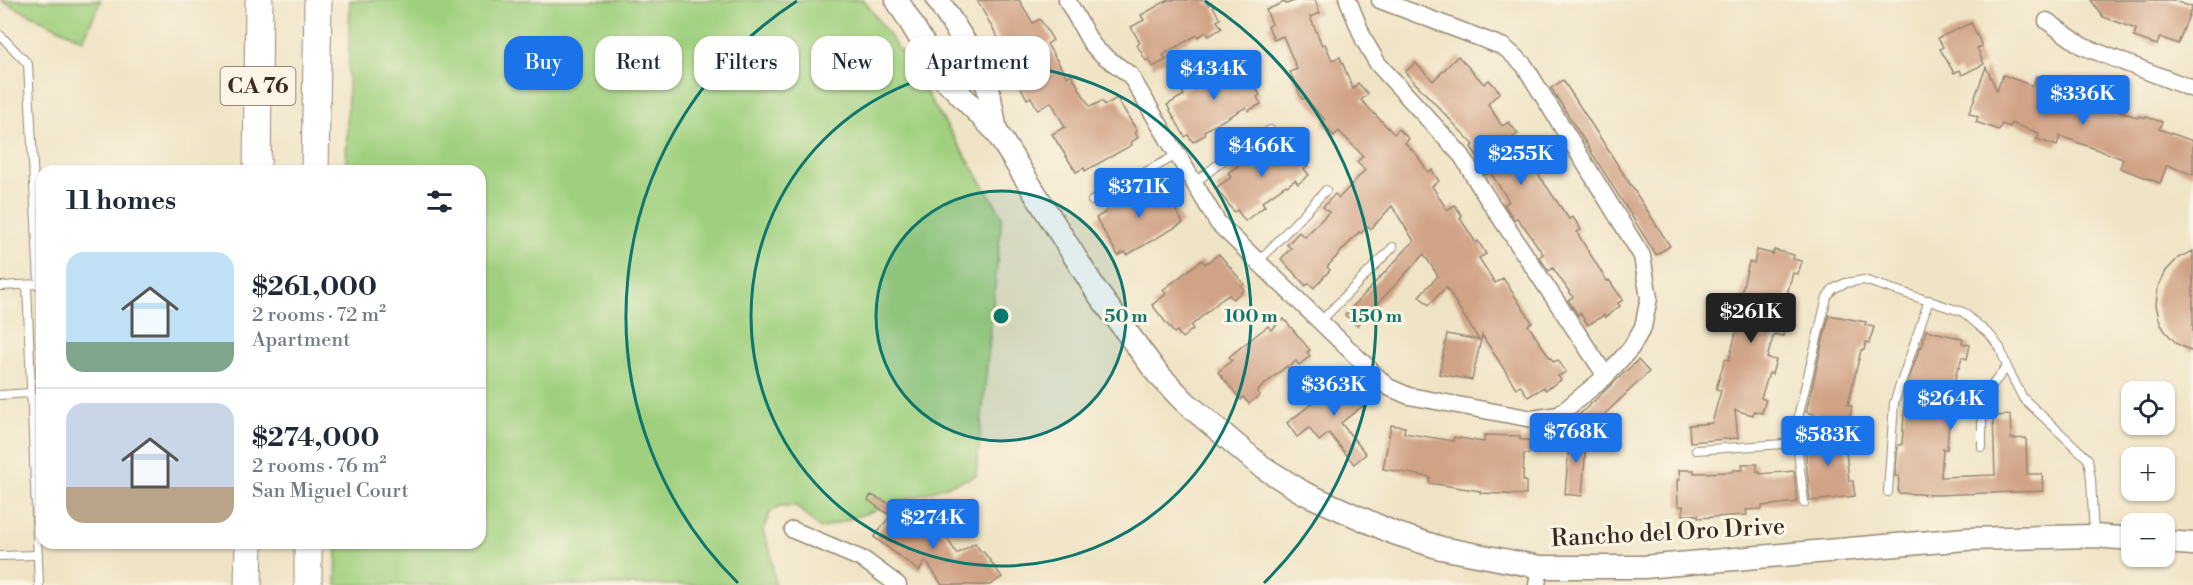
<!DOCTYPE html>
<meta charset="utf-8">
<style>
:root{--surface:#fff;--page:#f2f2f3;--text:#1f2937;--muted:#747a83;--line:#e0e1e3;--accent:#1a73e8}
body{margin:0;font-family:"Libre Bodoni",serif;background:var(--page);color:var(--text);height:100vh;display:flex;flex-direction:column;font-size:22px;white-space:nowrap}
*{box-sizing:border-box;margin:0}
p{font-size:20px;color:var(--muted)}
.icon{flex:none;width:33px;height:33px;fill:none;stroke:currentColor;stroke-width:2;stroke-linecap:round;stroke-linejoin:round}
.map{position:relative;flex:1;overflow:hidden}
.side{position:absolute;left:36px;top:165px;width:450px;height:384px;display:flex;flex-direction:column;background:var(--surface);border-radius:18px;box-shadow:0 2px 4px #0004}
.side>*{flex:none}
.guide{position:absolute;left:504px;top:36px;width:570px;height:54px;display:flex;gap:12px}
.fabs{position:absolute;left:2121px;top:381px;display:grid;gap:12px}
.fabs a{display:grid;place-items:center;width:54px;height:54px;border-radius:12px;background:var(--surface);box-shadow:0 2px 4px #0004;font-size:30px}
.price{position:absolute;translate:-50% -51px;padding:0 14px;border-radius:6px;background:var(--accent);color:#fff;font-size:20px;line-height:39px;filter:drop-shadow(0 2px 3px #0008)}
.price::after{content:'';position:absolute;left:50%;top:36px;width:18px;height:14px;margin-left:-9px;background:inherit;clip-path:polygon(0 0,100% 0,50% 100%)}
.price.active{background:#222;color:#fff}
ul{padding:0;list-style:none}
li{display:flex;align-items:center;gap:18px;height:150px;padding:0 30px}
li+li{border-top:2px solid var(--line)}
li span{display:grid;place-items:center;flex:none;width:168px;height:120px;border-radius:18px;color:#555}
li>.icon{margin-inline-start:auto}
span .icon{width:72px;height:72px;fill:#fffc;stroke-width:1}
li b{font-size:26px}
h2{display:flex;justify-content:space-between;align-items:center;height:72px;padding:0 30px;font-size:26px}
.tag{padding:0 21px;border-radius:18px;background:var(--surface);box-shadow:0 2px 4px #0004;font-size:21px;line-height:54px}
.tag.active{background:var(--accent);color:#fff}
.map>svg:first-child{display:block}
</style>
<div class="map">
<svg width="2193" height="585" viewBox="0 0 2193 585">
<rect width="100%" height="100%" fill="#fcf5e5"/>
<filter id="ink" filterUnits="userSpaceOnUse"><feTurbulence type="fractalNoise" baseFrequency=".0167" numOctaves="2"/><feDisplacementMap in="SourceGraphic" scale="12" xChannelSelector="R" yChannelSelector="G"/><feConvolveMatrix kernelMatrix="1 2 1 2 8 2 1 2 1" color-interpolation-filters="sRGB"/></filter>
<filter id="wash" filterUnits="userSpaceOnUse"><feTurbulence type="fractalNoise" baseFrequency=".008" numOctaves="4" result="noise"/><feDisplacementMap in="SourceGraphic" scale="24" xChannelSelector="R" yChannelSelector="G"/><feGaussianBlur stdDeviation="1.35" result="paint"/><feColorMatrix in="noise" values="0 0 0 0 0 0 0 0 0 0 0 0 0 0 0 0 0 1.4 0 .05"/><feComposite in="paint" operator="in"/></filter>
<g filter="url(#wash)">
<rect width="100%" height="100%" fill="#f0e4c6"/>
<g fill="#a0d07f" stroke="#6e7d4e" stroke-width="1.5">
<path d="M0,0H101L83,40Z"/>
<path d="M350,0H864L904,57L1002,215L976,476L820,529L796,506H780L770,513L763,531L771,554L775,585H336L337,543H480V171H346Z"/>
</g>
<g id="blocks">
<g fill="#d1a386">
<path d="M977,0H1019L1033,23L1040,19L1053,40L1047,44L1067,77L1071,74L1090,107L1102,101L1105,105L1117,98L1137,131L1135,132L1138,138L1131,142L1132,145L1085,171L1084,168L1076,172L1052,134L1065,127L1051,102L1038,110L1031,97L1027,99L1004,56L1007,54Z"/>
<path d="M1168,0H1205L1208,5L1211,3L1220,19L1217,21L1222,28L1209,36L1206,32L1198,37L1197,35L1171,50L1163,55L1166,60L1153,67L1149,59L1146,61L1137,45L1140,43L1131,27L1144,20L1141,15Z"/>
<path d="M1297,0H1315L1320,13L1310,17L1322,45L1325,44L1332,60L1340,57L1353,89L1358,83L1368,94L1361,100L1394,134L1399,129L1409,139L1405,143L1417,155L1428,172L1432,170L1439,181L1432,186L1447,210L1455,205L1462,216L1460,218L1476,243L1478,241L1486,254L1479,258L1495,283L1503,278L1532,322L1528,325L1548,355L1554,362L1558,360L1566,372L1558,376L1561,380L1545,390L1544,387L1528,397L1520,385L1516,388L1482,335L1472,380L1439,374L1447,334L1479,340L1446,287L1429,305L1419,296L1438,276L1424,254L1357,326L1345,315L1414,241L1392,206L1371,229L1368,226L1361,233L1359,232L1327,267L1330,270L1314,288L1309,283L1306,286L1281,259L1291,248L1287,245L1299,232L1305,237L1329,212L1323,207L1335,194L1339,198L1365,170L1357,162L1363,156L1339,131L1334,136L1322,123L1325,120L1305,98L1302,99L1290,72L1297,69L1283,36L1274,40L1268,26L1272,24L1266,10L1285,2L1286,4Z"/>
<path d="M2091,0H2172L2192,7L2178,44L2160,37L2157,45L2134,37L2136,29L2103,17Z"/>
<path d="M1971,23L1982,46L1977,48L1984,64L1962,75L1960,70L1954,73L1940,49L1943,47L1938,38Z"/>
<path d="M1458,56L1484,84L1489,80L1500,92L1488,104L1502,126L1509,122L1518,134L1513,137L1518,145L1569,219L1573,217L1581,230L1577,232L1582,241L1607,281L1609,280L1623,300L1618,303L1620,306L1605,317L1604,315L1588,325L1580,313L1578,315L1568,300L1573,297L1553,268L1549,271L1539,257L1543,254L1526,229L1517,218L1514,219L1504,205L1509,201L1490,172L1485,175L1477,161L1479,159L1471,147L1474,145L1405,72L1416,63L1433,81Z"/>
<path d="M1242,63L1260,95L1257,97L1261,104L1248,111L1246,107L1204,131L1205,135L1193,142L1188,135L1185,137L1167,105L1184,95L1182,91L1195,84L1224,68L1227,73Z"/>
<path d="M1986,67L1997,91L2003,75L2033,86L2036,76L2061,87L2058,97L2062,99L2061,104L2088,114L2090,107L2102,111L2105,105L2138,118L2139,116L2146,118V117L2162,122L2159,129L2193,141V175L2167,165L2160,183L2120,168L2123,159L2060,136L2057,146L2037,139L2039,133L2011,123L2010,127L2002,124L1999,130L1976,122L1978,117L1969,113Z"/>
<path d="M1563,80L1670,246L1656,255L1551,88Z"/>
<path d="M1286,137L1308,166L1304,169L1309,175L1298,184L1295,180L1287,186L1286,185L1262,202L1265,206L1245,221L1237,210L1234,212L1216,188L1231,177L1228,173L1267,144L1271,148Z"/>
<path d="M1160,182L1183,223L1127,255L1125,252L1118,256L1096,218L1107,211L1105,207L1119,199L1145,185L1147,189Z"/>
<path d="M1757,250L1773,254L1774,250L1794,255L1793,259L1802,261L1798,274L1793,273L1790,283L1783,311L1782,321L1786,322L1783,336L1774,334L1767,358L1776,360L1772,374L1769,373L1761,398L1766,400L1762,413L1754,411L1753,415L1735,410L1738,438L1690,442L1689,425L1712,423L1721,390L1716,389L1725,359L1729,360L1738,325L1742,310L1737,309L1741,294L1749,262L1754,263Z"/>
<path d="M2193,251V352L2177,344L2165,331L2160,323L2156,305L2158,287L2166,271L2178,258Z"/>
<path d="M1219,254L1244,284L1241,286L1244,290L1233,299L1229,295L1221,300L1191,326L1193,329L1182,338L1177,331L1174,333L1152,305L1166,294L1163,290L1202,260L1205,264Z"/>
<path d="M1829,315L1866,322L1865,325L1874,327L1869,343L1866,342L1864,350H1861L1850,396L1848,405L1852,406L1848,423L1806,412Z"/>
<path d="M1284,319L1310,350L1307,352L1310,356L1299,365L1296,361L1288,368L1287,366L1264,385L1257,392L1260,395L1249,404L1243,397L1241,400L1218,372L1232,360L1229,357L1241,347L1268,326L1271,330Z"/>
<path d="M1926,330L1963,339L1962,343L1970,345L1967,359L1962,357L1959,368L1958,367L1948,405L1953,406L1949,423L1947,449H1943L1941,477L1995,475L1993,416L2010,415L2011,439L2026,438L2027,474H2042L2043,491L1935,495L1898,493L1899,476H1895L1898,445H1902L1904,413L1908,394L1904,393L1920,347H1922Z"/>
<path d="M1638,360L1649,372L1592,426L1580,414Z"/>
<path d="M1349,375L1369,401L1341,423L1366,454L1354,464L1329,433L1319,441L1309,428L1297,437L1287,423Z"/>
<path d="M1391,425L1405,427L1404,433L1453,441L1454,437L1484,442V435L1520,436V440H1529V454H1524L1523,481H1526V495L1480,493V491L1429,483L1430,477L1383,469Z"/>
<path d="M1570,431L1587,433L1582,496L1565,494Z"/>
<path d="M1848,434L1850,449L1846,450L1849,481H1853L1855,496L1810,501L1804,438Z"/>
<path d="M1742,464H1757V472H1760V474L1794,471L1797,502L1762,506V509L1746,510L1747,515L1698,518V515H1683V506H1678L1677,480H1680L1679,470H1694V473L1733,472V470H1743Z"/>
<path d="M871,495L906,511L930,534L935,528L945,535L957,554L975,543L981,552L983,551L1002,577L990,585H942L926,561L919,571L874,537L890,516L868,500Z"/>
</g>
</g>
</g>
<g filter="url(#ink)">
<use href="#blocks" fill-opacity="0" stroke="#968772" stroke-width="1.5"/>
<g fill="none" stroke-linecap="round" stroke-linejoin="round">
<defs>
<g id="service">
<path d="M0,35L28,64L39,284L0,286"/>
<path d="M1194,183L1229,156L1270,130"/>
<path d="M1092,201L1177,155"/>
<path d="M1258,262L1326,190"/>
<path d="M27,285L39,585"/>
<path d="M1320,322L1393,247"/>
<path d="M0,395L31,393"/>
<path d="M1982,447V416L1989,389L2007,367"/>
<path d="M1696,450L1797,443"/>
<path d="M1888,492L1894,403L1929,300"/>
<path d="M1804,503L1797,443L1799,413L1827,297L1833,289L1845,283L1864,280L1963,312L1991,336L2000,348L2007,367L2023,398L2088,459L2091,479L2094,536"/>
<path d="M0,556L38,555"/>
</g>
<g id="minor">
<path d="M1067,0L1091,43L1099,52L1130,75L1218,223L1388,387L1409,396L1532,419L1559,415L1606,376L1631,348L1643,327L1649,298L1642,256L1524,65L1504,47L1380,0"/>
<path d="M1348,0L1364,40L1378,64L1462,156L1482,190L1606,376"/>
<path d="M2047,21L2082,46L2193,89"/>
<path d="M793,530L864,560L898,585"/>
<path d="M1537,585L1540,567"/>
</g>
<g id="secondary">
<path d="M897,0L945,79L996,131L1097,292L1157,373L1185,402L1261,466L1304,493L1394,533L1441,548L1540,567H1643L1966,539L2094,536L2132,539"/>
<path d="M938,0L967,46L988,87L996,131"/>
<path d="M2164,542L2193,544"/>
</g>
<g id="trunk">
<path d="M257,171L259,0"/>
<path d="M315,171L318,0"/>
<path d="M248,585L249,543"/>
<path d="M308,585V543"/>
</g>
</defs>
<use href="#service" stroke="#968772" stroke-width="10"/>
<use href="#minor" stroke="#968772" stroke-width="19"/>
<use href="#secondary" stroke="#968772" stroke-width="25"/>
<use href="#trunk" stroke="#968772" stroke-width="29"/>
<use href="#service" stroke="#fff" stroke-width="8"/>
<use href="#minor" stroke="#fff" stroke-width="16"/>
<use href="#secondary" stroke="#fff" stroke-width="22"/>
<use href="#trunk" stroke="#fff" stroke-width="27"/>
</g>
</g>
<circle cx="1001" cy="316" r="125" fill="#0f766e" fill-opacity=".12"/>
<g fill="none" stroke="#0f766e" stroke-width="3">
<circle cx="1001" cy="316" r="125"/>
<circle cx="1001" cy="316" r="250"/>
<path d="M738 583A375 375 0 0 1 797 1M1205 1A375 375 0 0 1 1264 583"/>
</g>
<g text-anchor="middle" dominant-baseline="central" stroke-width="6" stroke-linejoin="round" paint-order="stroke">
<rect fill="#fcf5e5" stroke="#75675a" stroke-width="1.5" x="220.5" y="67" width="75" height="38" rx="4.5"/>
<g font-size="22" font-weight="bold" fill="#3b2a1e">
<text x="258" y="86">CA 76</text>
</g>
<g font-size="24" fill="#3b2a1e" stroke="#fcf5e5">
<text transform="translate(1668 533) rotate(-3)">Rancho del Oro Drive</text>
</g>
</g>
<circle cx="1001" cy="316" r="9" fill="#0f766e" stroke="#fcf5e5" stroke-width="3"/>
<g font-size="18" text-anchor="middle" font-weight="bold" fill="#0f766e" stroke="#fcf5e5" stroke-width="6" stroke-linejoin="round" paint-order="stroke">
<text x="1126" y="322">50 m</text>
<text x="1251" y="322">100 m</text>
<text x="1376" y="322">150 m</text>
</g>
</svg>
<div class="fabs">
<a><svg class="icon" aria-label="locate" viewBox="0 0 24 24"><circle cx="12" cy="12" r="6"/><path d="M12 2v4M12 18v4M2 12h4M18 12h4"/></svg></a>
<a>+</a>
<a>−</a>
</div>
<b class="price" style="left:1214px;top:101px">$434K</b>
<b class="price" style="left:2083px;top:126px">$336K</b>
<b class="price" style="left:1262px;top:178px">$466K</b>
<b class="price" style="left:1521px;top:186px">$255K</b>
<b class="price" style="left:1139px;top:219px">$371K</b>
<b class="price active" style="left:1751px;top:344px">$261K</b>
<b class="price" style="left:1334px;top:417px">$363K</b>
<b class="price" style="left:1951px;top:431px">$264K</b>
<b class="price" style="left:1576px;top:464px">$768K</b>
<b class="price" style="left:1828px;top:467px">$583K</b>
<b class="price" style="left:933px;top:550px">$274K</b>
<div class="guide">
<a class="tag active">Buy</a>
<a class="tag">Rent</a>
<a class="tag">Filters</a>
<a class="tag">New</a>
<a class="tag">Apartment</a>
</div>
<section class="side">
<h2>11 homes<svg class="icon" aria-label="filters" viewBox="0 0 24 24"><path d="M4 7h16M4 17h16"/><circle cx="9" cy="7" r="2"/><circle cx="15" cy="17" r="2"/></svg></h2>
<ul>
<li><span style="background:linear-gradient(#bfe0f5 75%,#7fa58c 0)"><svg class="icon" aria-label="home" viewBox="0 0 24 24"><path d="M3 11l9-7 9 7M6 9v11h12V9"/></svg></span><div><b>$261,000</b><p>2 rooms · 72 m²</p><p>Apartment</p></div></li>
<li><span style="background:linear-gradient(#c9d6e8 70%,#b9a48a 0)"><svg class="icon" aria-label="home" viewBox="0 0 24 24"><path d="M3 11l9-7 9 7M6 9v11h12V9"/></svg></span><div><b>$274,000</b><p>2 rooms · 76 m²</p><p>San Miguel Court</p></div></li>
</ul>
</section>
</div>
